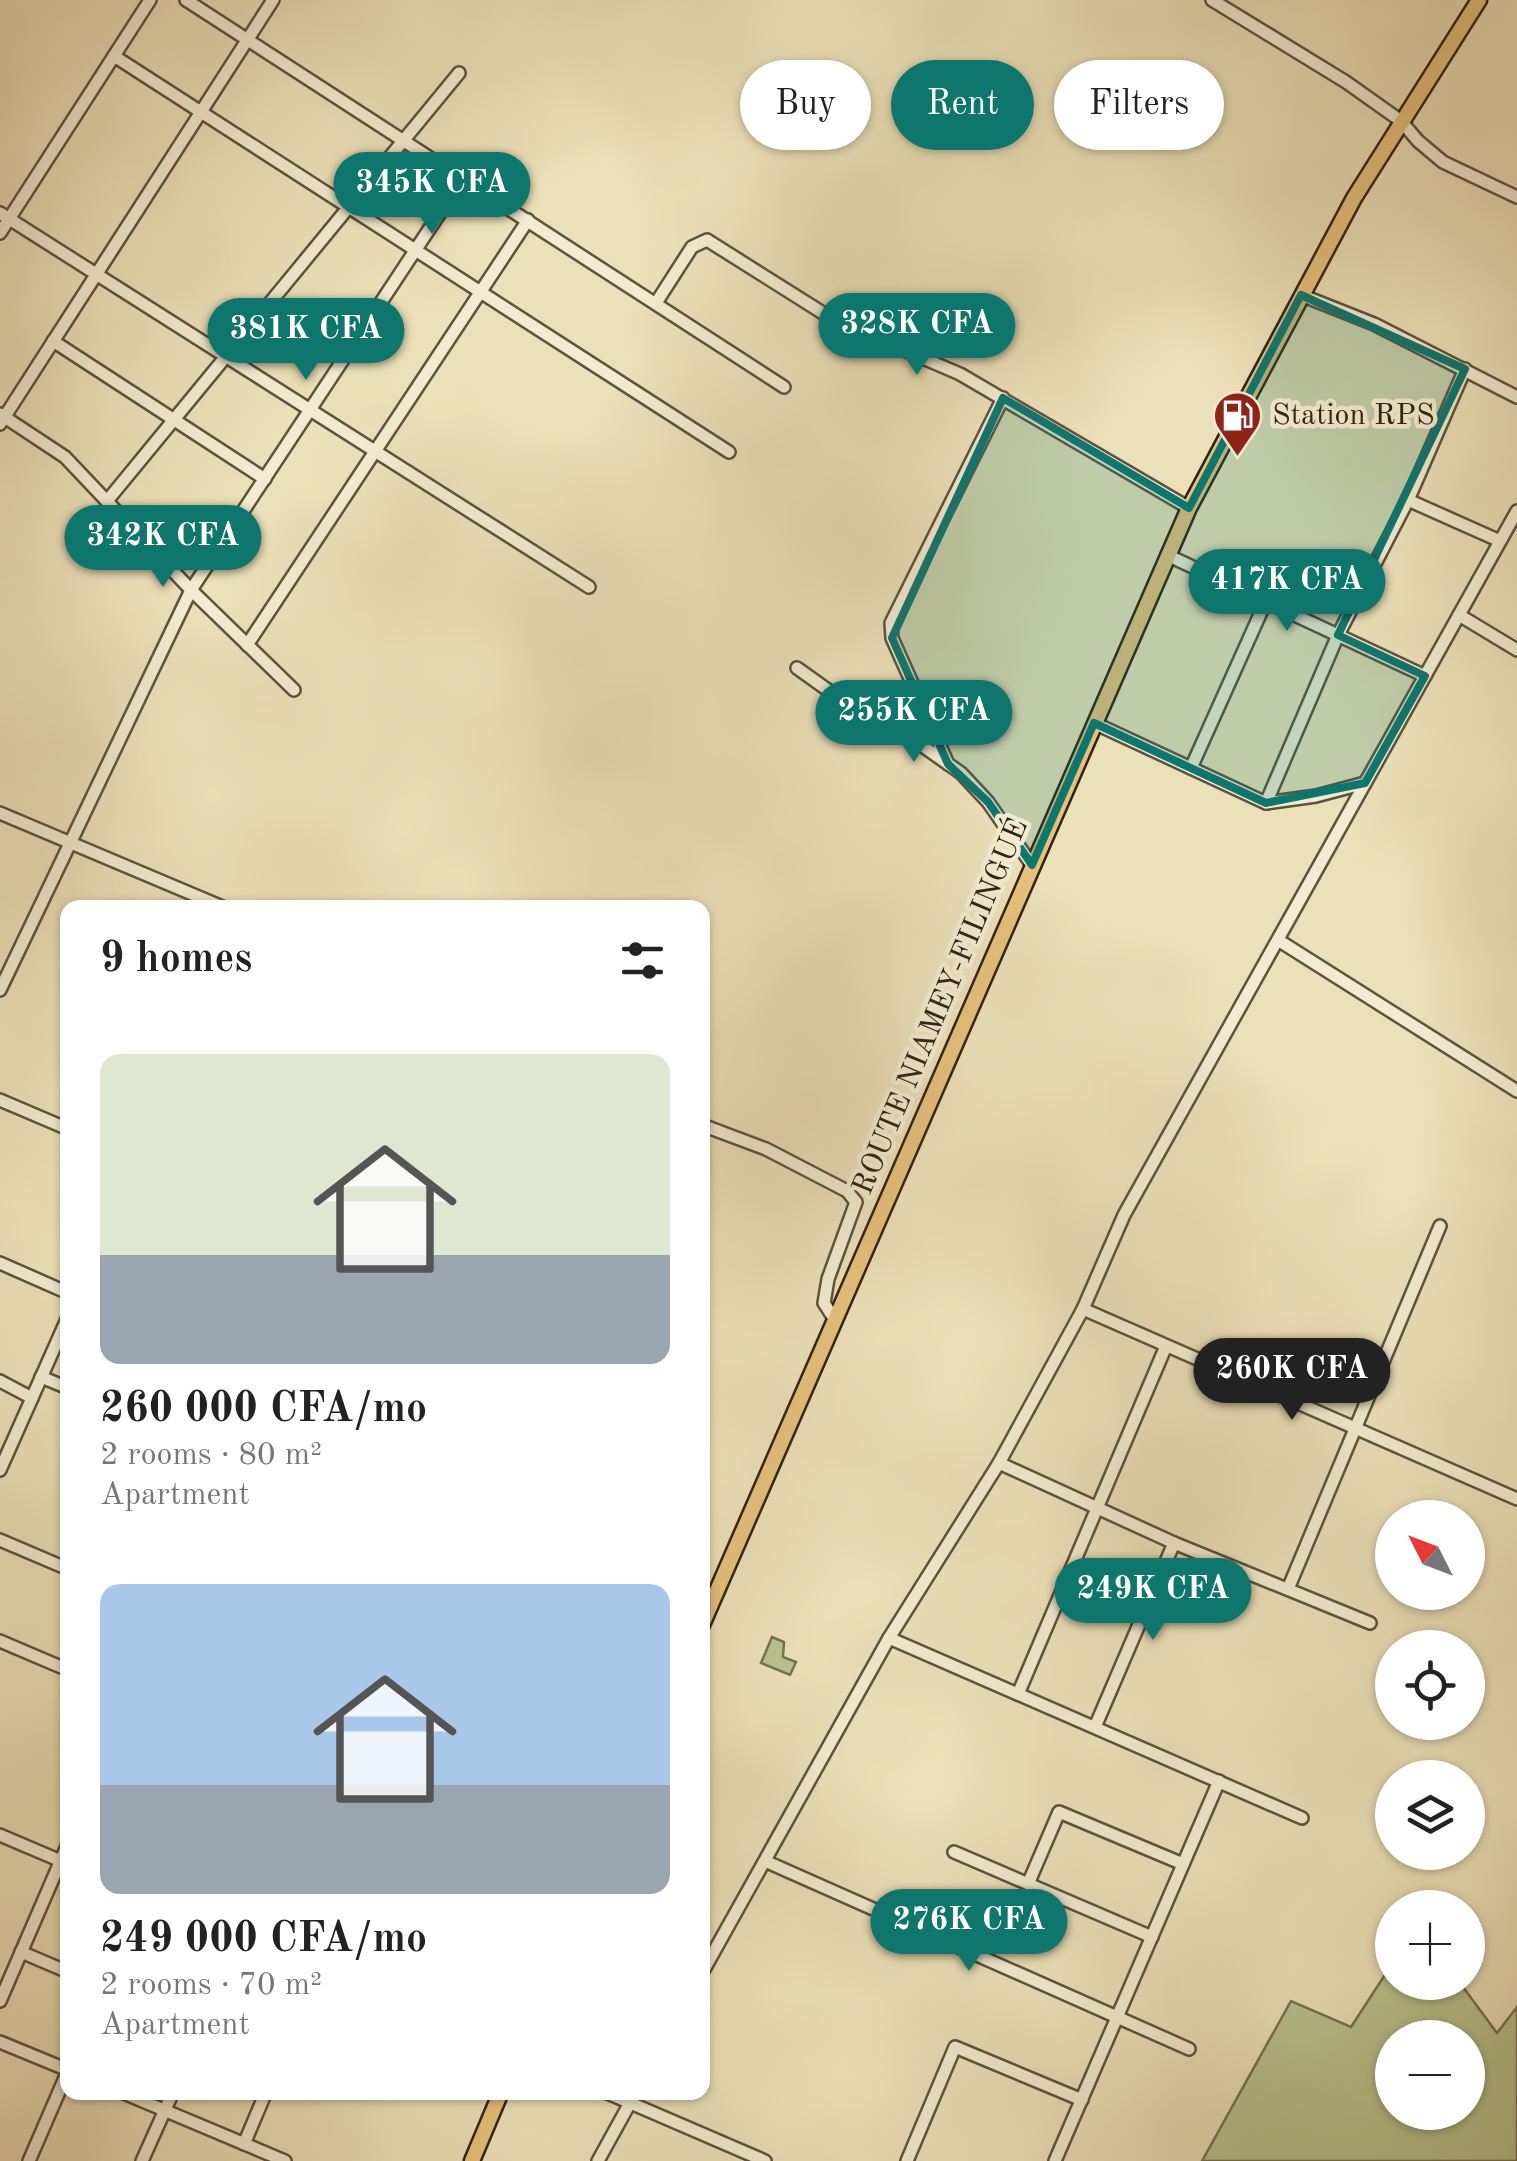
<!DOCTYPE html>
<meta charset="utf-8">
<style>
:root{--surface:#fff;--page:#f6f6f6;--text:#222;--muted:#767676;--accent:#0f766e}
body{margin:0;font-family:"Old Standard TT",serif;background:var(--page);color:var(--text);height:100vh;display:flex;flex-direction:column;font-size:38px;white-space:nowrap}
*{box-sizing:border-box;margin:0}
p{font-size:32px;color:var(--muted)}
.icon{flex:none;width:55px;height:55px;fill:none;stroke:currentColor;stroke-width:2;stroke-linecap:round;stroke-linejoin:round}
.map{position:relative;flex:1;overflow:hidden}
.side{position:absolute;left:60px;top:900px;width:650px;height:1200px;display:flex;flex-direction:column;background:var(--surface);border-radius:20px;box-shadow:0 2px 8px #0004}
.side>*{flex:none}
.banner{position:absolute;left:740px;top:60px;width:625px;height:90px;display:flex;gap:20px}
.needle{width:65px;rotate:312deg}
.buttons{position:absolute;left:1375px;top:1500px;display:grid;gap:20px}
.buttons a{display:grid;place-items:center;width:110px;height:110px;border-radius:50%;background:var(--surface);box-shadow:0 2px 8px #0004;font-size:50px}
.price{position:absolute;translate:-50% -85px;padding:0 22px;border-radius:35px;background:var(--accent);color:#fff;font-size:32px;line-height:65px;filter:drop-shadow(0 2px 5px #0008)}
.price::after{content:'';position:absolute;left:50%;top:60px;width:30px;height:22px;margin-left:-15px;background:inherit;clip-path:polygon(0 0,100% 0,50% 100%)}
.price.on{background:#222;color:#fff}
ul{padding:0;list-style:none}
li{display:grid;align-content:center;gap:20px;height:530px;padding:0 40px}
li span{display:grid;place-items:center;height:310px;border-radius:20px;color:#555}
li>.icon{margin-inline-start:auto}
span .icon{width:180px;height:180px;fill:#fffc;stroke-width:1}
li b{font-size:42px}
h2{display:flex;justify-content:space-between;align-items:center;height:120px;padding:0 40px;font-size:42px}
.chip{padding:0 35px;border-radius:45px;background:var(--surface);box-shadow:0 2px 8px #0004;font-size:35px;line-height:90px}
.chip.on{background:var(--accent);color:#fff}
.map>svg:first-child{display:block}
</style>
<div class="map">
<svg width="1517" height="2161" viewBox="0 0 1517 2161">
<rect width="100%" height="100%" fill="#ece0b8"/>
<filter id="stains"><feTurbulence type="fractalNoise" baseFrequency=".002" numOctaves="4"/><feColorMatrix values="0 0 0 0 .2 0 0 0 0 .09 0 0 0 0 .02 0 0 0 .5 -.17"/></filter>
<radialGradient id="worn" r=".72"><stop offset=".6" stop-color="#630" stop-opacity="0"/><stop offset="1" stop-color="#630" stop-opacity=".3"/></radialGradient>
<g fill="#b8c28e" stroke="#747252" stroke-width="2.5" fill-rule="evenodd">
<path d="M772,1637L784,1642L783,1657L796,1662L790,1675L761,1663Z"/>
<path d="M1392,1964V1982L1460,1983L1497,2033L1517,2007V2161H1202L1291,2001L1351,2027ZM1392,2038H1468V2112H1392Z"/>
</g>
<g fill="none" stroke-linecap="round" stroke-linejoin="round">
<defs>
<g id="minor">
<path d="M186,0L784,387"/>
<path d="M1212,0L1346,82L1401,121L1418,141L1443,162L1517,197"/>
<path d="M114,56L729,452"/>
<path d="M0,213L589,587"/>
<path d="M0,233L150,0"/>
<path d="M1301,295L1374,324L1517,397"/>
<path d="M656,303L692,247L707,240L834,320L960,374L1189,508"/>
<path d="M53,341L265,479"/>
<path d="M0,414L65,457L191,590L294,690"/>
<path d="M0,424L273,0"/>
<path d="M1408,500L1500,541"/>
<path d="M107,501L459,73"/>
<path d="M1167,555L1425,676"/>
<path d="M1459,615L1517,650"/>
<path d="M247,645L528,220"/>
<path d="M797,668L867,718L924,747L961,773L988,802L1032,865"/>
<path d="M1094,723L1266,803L1316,796L1365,783"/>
<path d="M948,764L892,638L891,623L1003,398"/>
<path d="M1191,768L1266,601"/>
<path d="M1266,803L1338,635L1408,500L1465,369"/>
<path d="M0,813L225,908"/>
<path d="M1278,940L1517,1091"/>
<path d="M0,990L191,590L463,178"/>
<path d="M0,1100L68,1129"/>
<path d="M702,1125L766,1149L847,1191L856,1202L828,1279L824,1303L835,1320"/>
<path d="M0,1263L68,1293"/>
<path d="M1083,1309L1517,1499"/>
<path d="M41,1377L68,1388"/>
<path d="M0,1381L32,1398"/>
<path d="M999,1463L1174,1543L1370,1623"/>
<path d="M0,1470L68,1317"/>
<path d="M0,1540L68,1569"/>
<path d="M1288,1589L1440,1226"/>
<path d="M889,1638L1302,1818"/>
<path d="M0,1641L68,1670"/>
<path d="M1018,1694L1166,1346"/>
<path d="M1095,1727L1174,1543"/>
<path d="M0,1835L68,1864"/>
<path d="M954,1852L1152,1937"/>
<path d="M765,1861L1189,2049"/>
<path d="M1028,1884L1059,1812L1183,1864"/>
<path d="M21,1952L68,1972"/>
<path d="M702,1973L889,1638L999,1463L1083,1309L1124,1215L1517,511"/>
<path d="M0,2001L68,1844"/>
<path d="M0,2042L68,2070"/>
<path d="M121,2092L285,2161"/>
<path d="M605,2092L765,2161"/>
<path d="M244,2144L266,2092"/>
<path d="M29,2161L68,2071"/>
<path d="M142,2161L173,2092"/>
<path d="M598,2161L636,2092"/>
<path d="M907,2161L955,2047L1082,2100"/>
<path d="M1055,2161L1219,1781"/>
</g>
<g id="major">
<path d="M702,1625L1189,508L1354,198L1479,0"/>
<path d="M472,2161L501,2092"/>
</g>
</defs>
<use href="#minor" stroke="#5e523e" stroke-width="16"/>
<use href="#major" stroke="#2f2316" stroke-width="19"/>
<use href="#minor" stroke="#f3ebd1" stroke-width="11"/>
<use href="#major" stroke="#e6c07c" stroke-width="14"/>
</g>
<path fill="#0f766e" fill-opacity="0.2" stroke="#0f766e" stroke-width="8" stroke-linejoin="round" d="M1301,295L1465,369L1338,635L1425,676L1365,783L1266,803L1094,723L1032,865L988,802L948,764L892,638L1003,398L1189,508Z"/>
<defs>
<symbol id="fuel-pin" viewBox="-11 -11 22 30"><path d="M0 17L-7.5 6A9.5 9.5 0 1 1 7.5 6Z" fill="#8f2418" stroke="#f3ebd1"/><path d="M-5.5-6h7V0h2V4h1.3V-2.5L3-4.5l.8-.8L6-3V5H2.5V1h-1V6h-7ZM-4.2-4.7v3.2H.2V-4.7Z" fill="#fff"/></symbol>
</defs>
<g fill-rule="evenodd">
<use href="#fuel-pin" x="1210" y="388" width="55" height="75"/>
</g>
<g text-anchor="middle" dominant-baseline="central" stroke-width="9" stroke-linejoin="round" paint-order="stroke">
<g font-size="30" fill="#2f2316" stroke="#f3ebd1" text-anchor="start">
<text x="1272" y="416">Station RPS</text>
</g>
<g font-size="30" fill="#2f2316" stroke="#f3ebd1">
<text transform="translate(941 1007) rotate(-67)">ROUTE NIAMEY-FILINGUÉ</text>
</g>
</g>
<rect width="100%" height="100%" filter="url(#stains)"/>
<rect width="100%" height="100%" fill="url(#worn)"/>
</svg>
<div class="buttons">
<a><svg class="needle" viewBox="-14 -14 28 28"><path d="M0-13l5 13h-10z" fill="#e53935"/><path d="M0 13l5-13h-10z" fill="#767676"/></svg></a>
<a><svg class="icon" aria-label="locate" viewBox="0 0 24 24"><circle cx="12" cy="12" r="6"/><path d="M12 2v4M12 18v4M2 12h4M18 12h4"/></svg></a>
<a><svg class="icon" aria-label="layers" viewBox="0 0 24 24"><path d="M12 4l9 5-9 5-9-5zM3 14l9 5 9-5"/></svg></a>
<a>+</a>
<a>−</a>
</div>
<b class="price" style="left:432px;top:237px">345K CFA</b>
<b class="price" style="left:917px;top:378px">328K CFA</b>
<b class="price" style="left:306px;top:383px">381K CFA</b>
<b class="price" style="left:163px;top:590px">342K CFA</b>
<b class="price" style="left:1287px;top:634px">417K CFA</b>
<b class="price" style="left:914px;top:765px">255K CFA</b>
<b class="price on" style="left:1292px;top:1423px">260K CFA</b>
<b class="price" style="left:1153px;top:1643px">249K CFA</b>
<b class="price" style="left:969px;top:1974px">276K CFA</b>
<div class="banner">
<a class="chip">Buy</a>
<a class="chip on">Rent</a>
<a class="chip">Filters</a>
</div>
<section class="side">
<h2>9 homes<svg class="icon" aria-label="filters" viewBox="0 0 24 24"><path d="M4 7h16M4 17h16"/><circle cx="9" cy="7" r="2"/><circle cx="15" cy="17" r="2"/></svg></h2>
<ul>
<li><span style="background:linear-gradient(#dfe7d0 65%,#9aa5b1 0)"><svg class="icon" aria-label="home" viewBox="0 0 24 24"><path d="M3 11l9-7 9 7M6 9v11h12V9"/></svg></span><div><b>260 000 CFA/mo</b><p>2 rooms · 80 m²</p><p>Apartment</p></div></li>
<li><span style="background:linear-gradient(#a9c7e8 65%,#9aa5b1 0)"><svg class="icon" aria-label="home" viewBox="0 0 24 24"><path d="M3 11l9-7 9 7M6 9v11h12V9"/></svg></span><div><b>249 000 CFA/mo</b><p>2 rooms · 70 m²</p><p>Apartment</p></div></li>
</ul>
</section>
</div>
